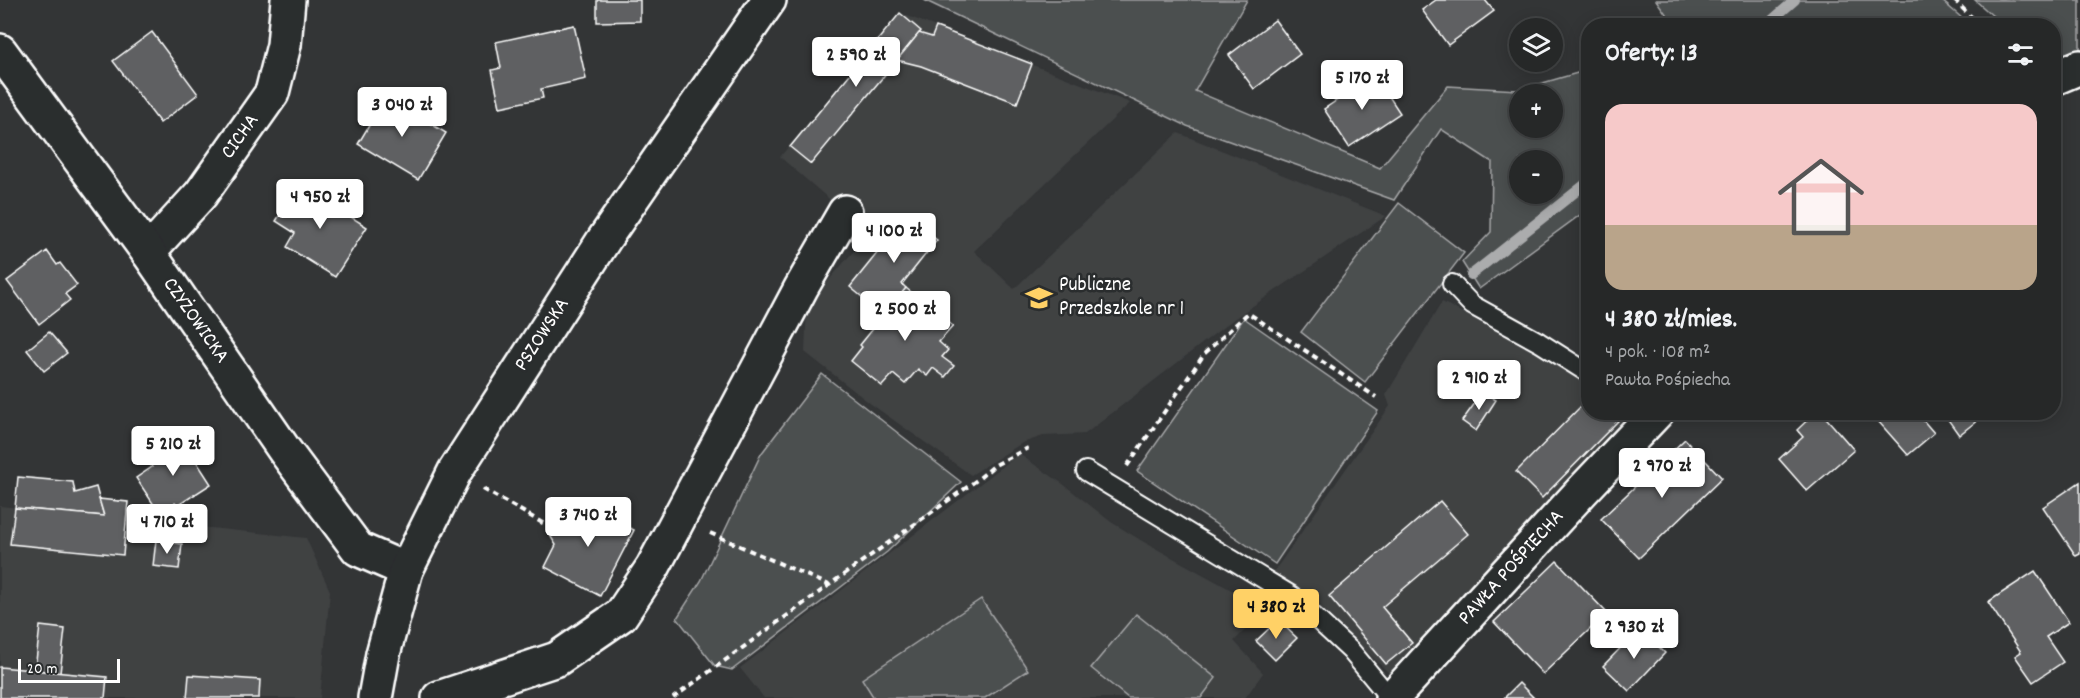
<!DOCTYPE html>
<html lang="pl">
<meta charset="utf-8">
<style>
:root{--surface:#262828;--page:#2e3030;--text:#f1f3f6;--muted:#a4a6a8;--line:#424445;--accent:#ffd166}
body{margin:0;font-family:Dekko,sans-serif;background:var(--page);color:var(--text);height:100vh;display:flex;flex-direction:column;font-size:22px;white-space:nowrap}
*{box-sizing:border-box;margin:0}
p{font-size:20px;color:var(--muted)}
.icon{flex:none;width:33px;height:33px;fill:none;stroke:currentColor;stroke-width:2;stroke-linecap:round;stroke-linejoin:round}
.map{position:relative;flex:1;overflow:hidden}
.side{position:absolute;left:1581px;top:18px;width:480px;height:402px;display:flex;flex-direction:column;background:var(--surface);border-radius:24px;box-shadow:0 3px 15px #0003,0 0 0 2px var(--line)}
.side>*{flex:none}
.buttons{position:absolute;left:1509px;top:18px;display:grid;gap:12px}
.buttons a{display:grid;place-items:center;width:54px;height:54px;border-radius:50%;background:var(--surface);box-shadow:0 3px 15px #0003,0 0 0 2px var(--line);font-size:30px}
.scale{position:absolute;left:18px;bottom:15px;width:102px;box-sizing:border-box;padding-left:6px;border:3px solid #fff;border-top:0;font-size:16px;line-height:21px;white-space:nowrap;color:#fff;-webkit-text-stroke:4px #2a2d2e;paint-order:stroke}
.price{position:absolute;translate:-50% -51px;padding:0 14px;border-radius:6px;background:#fff;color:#222;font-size:20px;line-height:39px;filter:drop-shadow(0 2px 3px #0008)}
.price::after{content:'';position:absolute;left:50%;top:36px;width:18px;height:14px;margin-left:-9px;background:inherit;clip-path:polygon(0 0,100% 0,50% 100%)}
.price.active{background:var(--accent);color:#111}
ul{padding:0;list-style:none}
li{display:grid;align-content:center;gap:12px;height:318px;padding:0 24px}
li+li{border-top:2px solid var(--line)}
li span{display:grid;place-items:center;height:186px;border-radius:18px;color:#555}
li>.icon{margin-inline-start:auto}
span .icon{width:108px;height:108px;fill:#fffc;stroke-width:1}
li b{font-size:26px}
h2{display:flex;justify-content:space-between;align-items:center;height:72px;padding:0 24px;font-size:26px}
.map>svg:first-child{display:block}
</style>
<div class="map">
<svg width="2080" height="698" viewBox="0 0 2080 698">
<rect width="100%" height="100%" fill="#333536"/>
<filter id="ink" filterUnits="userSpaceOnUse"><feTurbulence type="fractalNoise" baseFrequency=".0167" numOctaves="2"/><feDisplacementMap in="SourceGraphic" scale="12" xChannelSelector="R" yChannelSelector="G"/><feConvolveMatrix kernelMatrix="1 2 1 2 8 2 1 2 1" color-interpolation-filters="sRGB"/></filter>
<g filter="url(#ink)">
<g fill="#404243">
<path d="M900,13L1130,103L974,251L1014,289L1178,133L1386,216L1235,318L1085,434L1043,436L1022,443L971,475L871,404L805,352L807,306L869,233L780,157Z"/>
<path d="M1442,302L1577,372L1588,381V412L1624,413L1633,420L1392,676L1318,604L1273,573L1390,406L1386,395Z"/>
<path d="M1019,454L1063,484L1111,522L1142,541L1266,609L1234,641L1263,673L1245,698H764L740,668Z"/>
<path d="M0,506L306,538L330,591L320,698H0Z"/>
</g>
<g fill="#4c4f50" stroke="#a6a7a8" stroke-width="1.5" fill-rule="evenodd">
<path d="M924,0H1247L1195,91L1380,168L1448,86L1518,90L1588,70V209L1479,289L1462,262L1491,232L1492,162L1441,129L1394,200L1187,126ZM1520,94H1552V128H1520ZM1520,160H1552V194H1520Z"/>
<path d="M1656,0H1941L1970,25L1789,26L1791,24L1788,22L1785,26L1674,25Z"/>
<path d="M1975,0H2080V54L2054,64V26L2003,25Z"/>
<path d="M1399,203L1464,253L1365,382L1301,332Z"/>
<path d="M1244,318L1378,411L1275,564L1137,471Z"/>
<path d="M822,374L961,482L887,552L732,670L715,666L677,618L701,581L761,454Z"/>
<path d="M981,599L1028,670L985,698H874L862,679Z"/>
<path d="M1136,614L1216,678L1201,698H1128L1091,668Z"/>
</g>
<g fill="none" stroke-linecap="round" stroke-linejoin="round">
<g stroke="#abacad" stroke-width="10">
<path d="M1765,26L1795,0"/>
<path d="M1471,275L1588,182"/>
</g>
</g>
<g fill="#5f6162" stroke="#fff" stroke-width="1.5">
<path d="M597,0H640V21L597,22Z"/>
<path d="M1436,0H1485L1494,11L1448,45L1422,10Z"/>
<path d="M900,13L921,31L811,164L790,147Z"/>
<path d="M1275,20L1300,54L1254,89L1229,55Z"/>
<path d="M574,25L586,79L541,89L543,98L500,107L492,70L501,68L496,42Z"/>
<path d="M936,27L1032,64L1017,103L921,66L897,60L919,33L932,37Z"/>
<path d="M152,32L198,94L160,123L113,61Z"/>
<path d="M1375,75L1400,113L1349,147L1324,109Z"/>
<path d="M386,97L446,133L418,180L358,144Z"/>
<path d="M299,184L367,227L335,277L287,247L295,233L276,221Z"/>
<path d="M907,216L937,240L902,284L906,288L890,308L879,299L873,306L850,287Z"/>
<path d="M47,251L57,265L60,263L77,285L65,294L70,300L39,324L7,281Z"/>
<path d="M906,288L953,326L939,342L948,350L942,357L954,366L945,377L933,368L927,376L918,369L905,384L893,374L882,386L851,361L862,347L860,345Z"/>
<path d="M49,332L67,353L44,371L27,350Z"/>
<path d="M1483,392L1496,400L1476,431L1462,421Z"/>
<path d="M1588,399V412H1609L1618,421L1542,498L1516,472Z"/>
<path d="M1816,412H1821L1854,450L1807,491L1779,459L1803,437L1797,430Z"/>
<path d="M1887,412H1916L1934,433L1908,455L1878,421Z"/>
<path d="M1945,412H1988L1959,435L1944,414Z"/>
<path d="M182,439L211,484L177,506L175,503L160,514L136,478L152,467L148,461Z"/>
<path d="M1685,439L1722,478L1639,558L1601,519Z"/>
<path d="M18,477L73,482L75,493L96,487L104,516L15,508Z"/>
<path d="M2080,482V554L2076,556L2043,507Z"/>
<path d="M99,499L128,502L123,555L10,544L15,508L104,516Z"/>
<path d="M580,501L634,530L600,596L545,567L556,545L551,537L559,523L569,522Z"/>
<path d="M1440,501L1468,534L1382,607L1412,643L1386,664L1329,596Z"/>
<path d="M156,540L182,544L179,569L153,566Z"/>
<path d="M1557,561L1607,613L1543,674L1494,622Z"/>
<path d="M2035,571L2069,622L2046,637L2063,662L2033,682L2015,656L2021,652L1988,602Z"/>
<path d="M1278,620L1297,638L1275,660L1256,641Z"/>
<path d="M40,626L65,629L60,673L35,670Z"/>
<path d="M1640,628L1665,653L1629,691L1603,666Z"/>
<path d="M0,667L107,677L105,698H0Z"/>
<path d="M189,675L260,680L259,698H187Z"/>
<path d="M1519,683L1534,698H1504Z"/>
</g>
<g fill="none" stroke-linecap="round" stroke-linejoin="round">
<defs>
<g id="service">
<path d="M1452,284L1472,305L1539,342L1588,373"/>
<path d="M1086,471L1292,596L1351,651L1390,698"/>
</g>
<g id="minor">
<path d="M2054,78L2080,67"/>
<path d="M148,252L201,194L272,93L284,45L288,0"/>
<path d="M439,698L557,659L621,615L653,567L801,288L845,212"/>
<path d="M1392,698L1582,491L1657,412"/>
</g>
<path id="tertiary" d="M0,51L148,252L285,451L358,549L406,570"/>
<path id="secondary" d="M375,698L383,654L406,570L455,471L605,238L769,0"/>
</defs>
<use href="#service" stroke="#fff" stroke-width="22"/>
<use href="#minor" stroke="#fff" stroke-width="38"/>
<use href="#tertiary" stroke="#fff" stroke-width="38"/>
<use href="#secondary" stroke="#fff" stroke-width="38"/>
<g stroke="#fff" stroke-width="4" stroke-dasharray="6 4.5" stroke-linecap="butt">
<path d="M1954,0L1981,26"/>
<path d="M1127,466L1205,353L1248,313L1376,397"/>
<path d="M483,489L555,530"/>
<path d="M710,533L829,585L977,480L995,465L1028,448"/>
<path d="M673,698L828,586"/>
</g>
<use href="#service" stroke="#2a2d2e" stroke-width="18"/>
<use href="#minor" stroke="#2a2d2e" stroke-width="33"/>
<use href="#tertiary" stroke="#2a2d2e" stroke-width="33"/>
<use href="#secondary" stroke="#2a2d2e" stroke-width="33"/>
</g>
</g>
<defs>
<symbol id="school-bare" viewBox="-9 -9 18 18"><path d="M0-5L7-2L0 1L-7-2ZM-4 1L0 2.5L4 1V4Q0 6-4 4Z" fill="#ffd166" stroke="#2a2d2e" stroke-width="2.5" paint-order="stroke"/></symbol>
</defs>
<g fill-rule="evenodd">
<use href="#school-bare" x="1020" y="279" width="38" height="38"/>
</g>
<g text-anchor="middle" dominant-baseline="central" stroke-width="5" stroke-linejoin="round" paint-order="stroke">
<g font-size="21" fill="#fff" stroke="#2a2d2e">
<text transform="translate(241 137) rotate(-55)">CICHA</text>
<text transform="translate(195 321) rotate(55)">CZYŻOWICKA</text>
<text transform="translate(543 335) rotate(-57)">PSZOWSKA</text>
<text transform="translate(1512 568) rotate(-48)">PAWŁA POŚPIECHA</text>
</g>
<g font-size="21" fill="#fff" stroke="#2a2d2e" text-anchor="start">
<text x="1059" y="286">Publiczne<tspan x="1059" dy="24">Przedszkole nr 1</tspan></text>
</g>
</g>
</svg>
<div class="buttons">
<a><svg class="icon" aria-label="layers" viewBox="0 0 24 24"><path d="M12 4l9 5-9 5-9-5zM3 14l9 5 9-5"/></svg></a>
<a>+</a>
<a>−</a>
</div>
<div class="scale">20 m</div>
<b class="price" style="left:856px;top:88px">2 590 zł</b>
<b class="price" style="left:1362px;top:111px">5 170 zł</b>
<b class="price" style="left:402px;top:138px">3 040 zł</b>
<b class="price" style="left:320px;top:230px">4 950 zł</b>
<b class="price" style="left:894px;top:264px">4 100 zł</b>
<b class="price" style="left:905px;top:342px">2 500 zł</b>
<b class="price" style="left:1479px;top:411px">2 910 zł</b>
<b class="price" style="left:173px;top:477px">5 210 zł</b>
<b class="price" style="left:1662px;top:499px">2 970 zł</b>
<b class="price" style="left:588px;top:548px">3 740 zł</b>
<b class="price" style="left:167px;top:555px">4 710 zł</b>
<b class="price active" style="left:1276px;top:640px">4 380 zł</b>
<b class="price" style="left:1634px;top:660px">2 930 zł</b>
<section class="side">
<h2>Oferty: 13<svg class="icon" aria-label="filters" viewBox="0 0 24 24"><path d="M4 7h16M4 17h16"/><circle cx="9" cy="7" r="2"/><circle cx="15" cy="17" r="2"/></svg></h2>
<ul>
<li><span style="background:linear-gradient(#f6c9c9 65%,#b9a48a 0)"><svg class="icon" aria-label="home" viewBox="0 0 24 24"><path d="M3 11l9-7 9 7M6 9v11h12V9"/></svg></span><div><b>4 380 zł/mies.</b><p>4 pok. · 108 m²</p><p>Pawła Pośpiecha</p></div></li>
</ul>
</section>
</div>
